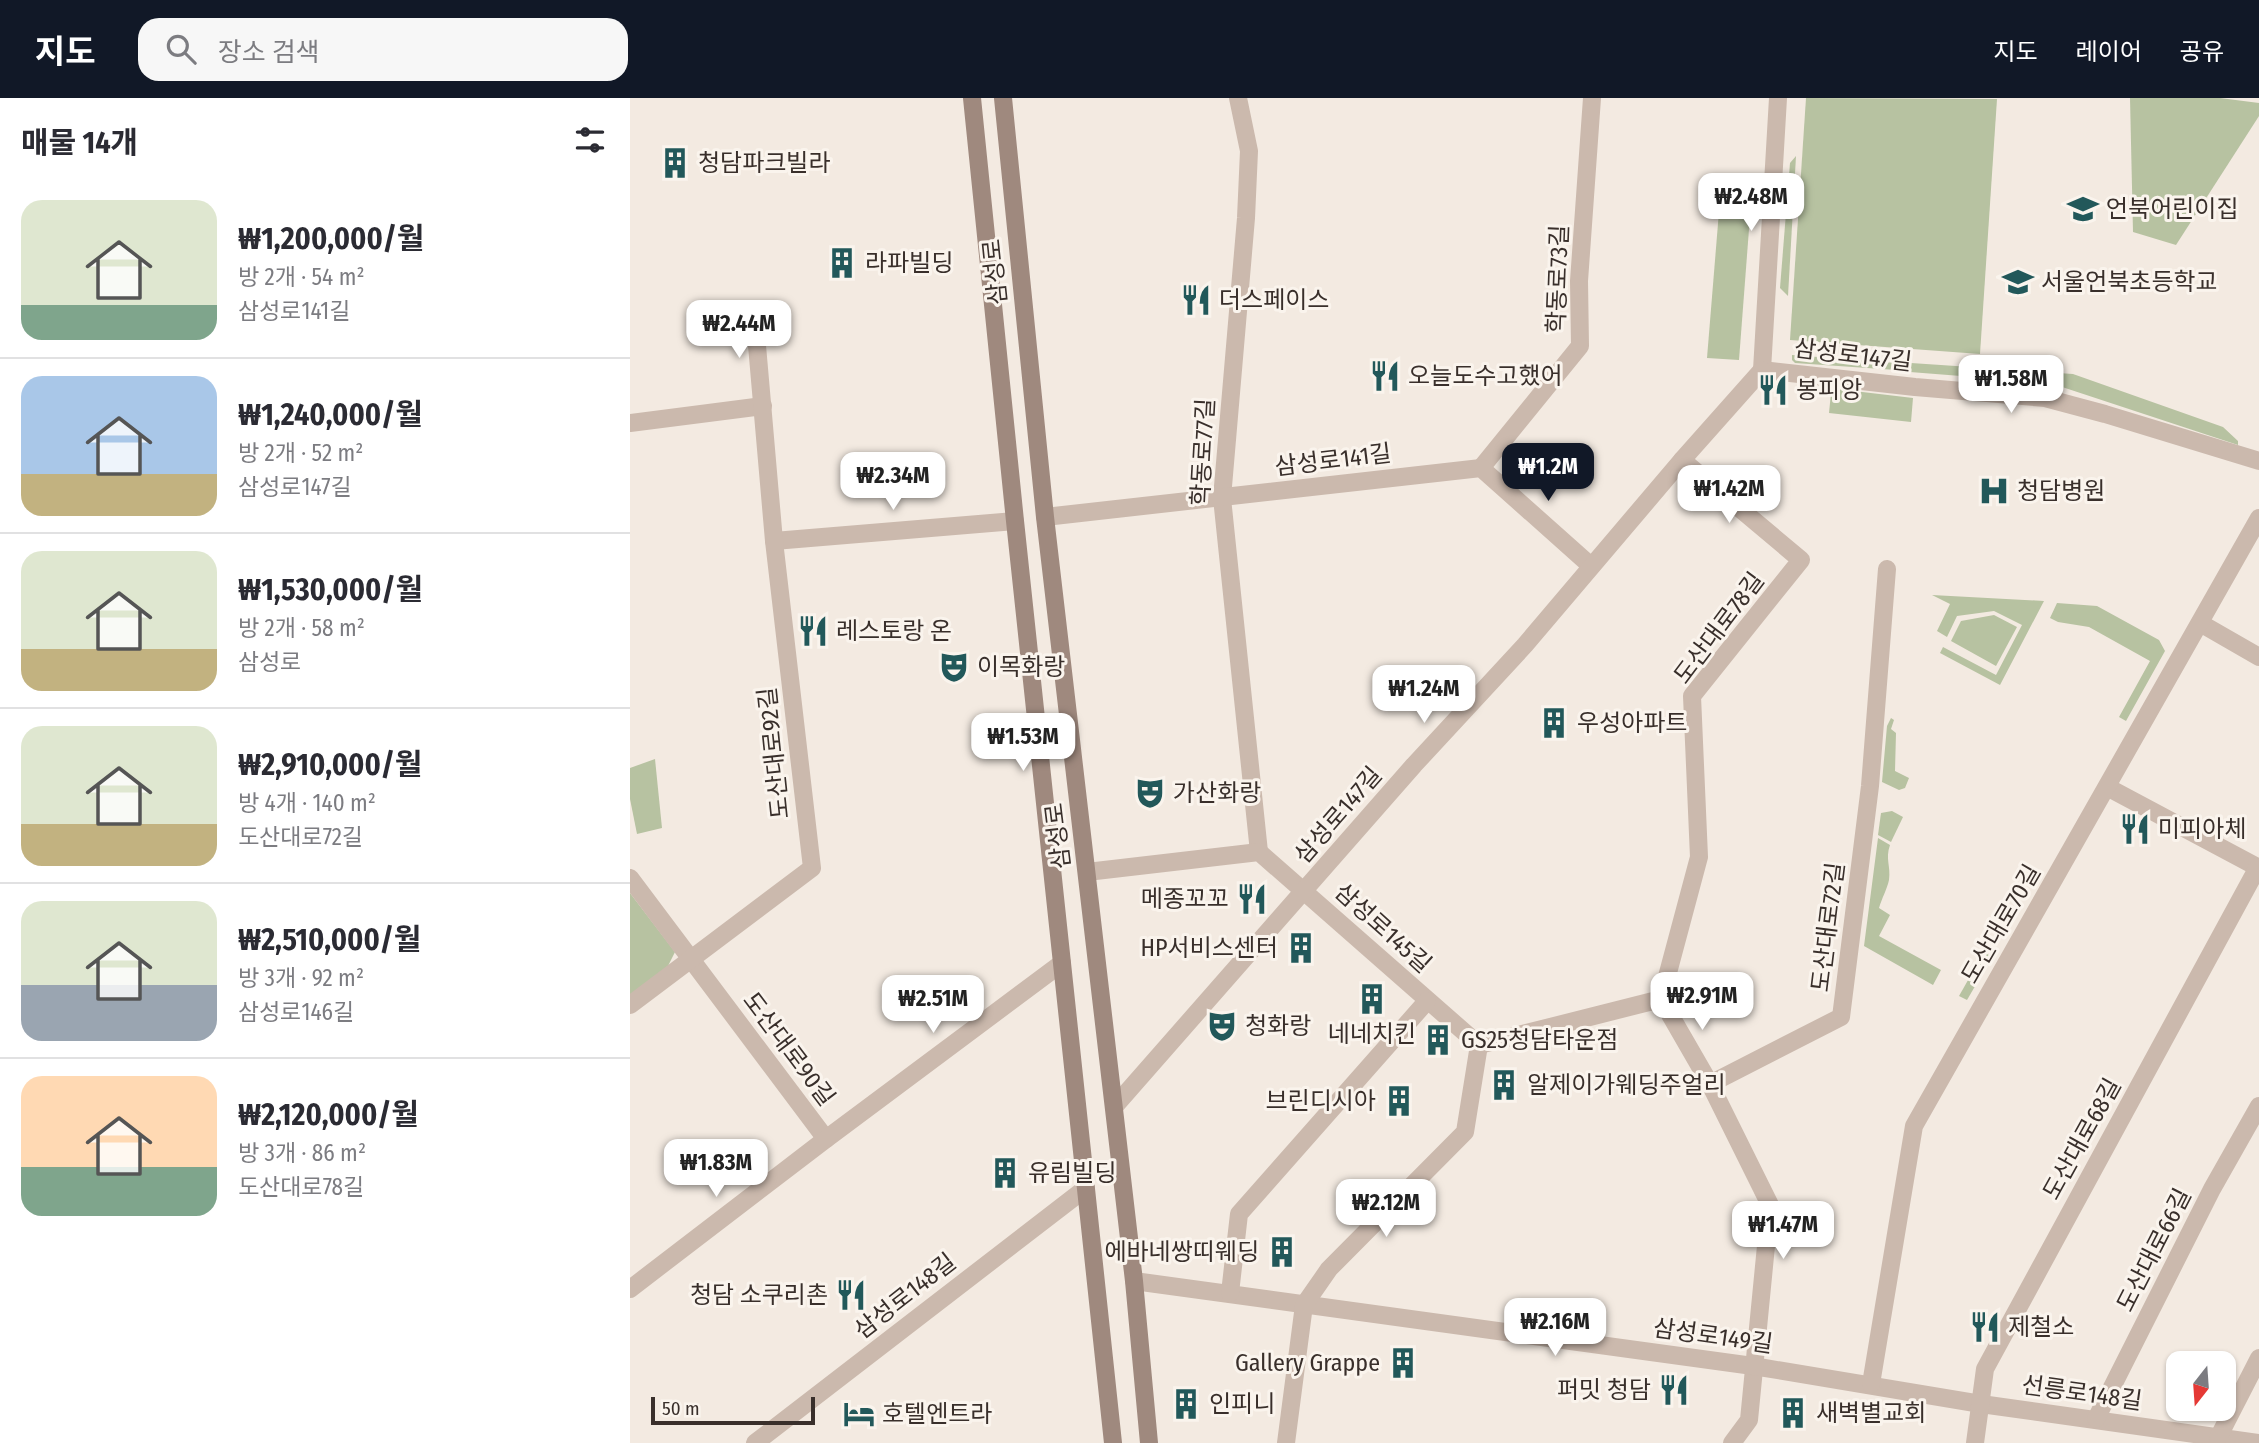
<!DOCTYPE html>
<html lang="ko">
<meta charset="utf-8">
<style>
:root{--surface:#fff;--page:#f7f7f7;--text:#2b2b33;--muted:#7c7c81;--line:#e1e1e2;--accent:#111827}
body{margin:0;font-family:"Fira Sans Condensed","Noto Sans KR",sans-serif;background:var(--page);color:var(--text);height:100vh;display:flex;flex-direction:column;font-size:26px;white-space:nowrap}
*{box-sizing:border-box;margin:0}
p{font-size:23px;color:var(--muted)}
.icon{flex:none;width:38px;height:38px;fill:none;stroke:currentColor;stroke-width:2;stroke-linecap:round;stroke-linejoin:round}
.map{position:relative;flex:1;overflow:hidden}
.panel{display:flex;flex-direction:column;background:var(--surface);width:630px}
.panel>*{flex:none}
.needle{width:46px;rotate:197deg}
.tools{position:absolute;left:1536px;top:1253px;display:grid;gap:14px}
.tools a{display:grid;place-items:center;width:70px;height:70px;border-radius:14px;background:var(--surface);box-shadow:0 2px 5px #0004;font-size:35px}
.scale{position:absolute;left:21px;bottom:18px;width:164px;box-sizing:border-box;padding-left:7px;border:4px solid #392f2b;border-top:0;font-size:19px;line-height:24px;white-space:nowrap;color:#392f2b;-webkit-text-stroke:5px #faf4ed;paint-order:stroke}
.price{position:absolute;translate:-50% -60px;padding:0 16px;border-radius:14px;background:#fff;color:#222;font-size:23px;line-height:46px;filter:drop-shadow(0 2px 4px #0008)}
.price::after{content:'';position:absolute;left:50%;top:42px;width:21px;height:16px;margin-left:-10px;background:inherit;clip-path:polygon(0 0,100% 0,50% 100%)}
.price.on{background:var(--accent);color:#fff}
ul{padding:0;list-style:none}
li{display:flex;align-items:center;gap:21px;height:175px;padding:0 21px}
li+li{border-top:2px solid var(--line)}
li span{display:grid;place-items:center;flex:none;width:196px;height:140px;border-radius:21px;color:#555}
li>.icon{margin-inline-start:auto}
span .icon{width:84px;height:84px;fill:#fffc;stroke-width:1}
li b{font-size:30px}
h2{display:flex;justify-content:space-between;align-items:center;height:84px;padding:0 21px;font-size:30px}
header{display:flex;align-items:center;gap:42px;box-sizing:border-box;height:98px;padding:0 35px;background:var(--accent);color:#fff}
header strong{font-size:33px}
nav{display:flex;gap:38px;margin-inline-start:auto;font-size:24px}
.search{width:490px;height:63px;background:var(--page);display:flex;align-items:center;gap:18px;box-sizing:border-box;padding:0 24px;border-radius:21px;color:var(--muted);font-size:26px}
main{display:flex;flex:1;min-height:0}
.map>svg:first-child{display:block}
</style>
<header>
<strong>지도</strong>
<div class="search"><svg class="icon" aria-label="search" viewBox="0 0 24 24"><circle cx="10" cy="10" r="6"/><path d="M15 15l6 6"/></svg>장소 검색</div>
<nav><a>지도</a><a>레이어</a><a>공유</a></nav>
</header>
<main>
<section class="panel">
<h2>매물 14개<svg class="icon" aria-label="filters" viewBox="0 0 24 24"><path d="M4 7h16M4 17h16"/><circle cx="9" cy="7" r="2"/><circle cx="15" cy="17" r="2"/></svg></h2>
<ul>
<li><span style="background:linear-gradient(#dfe7d0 75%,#7fa58c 0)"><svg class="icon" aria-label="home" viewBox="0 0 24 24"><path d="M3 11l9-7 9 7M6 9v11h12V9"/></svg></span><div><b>₩1,200,000/월</b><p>방 2개 · 54 m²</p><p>삼성로141길</p></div></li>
<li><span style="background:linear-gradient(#a9c7e8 70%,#c2b280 0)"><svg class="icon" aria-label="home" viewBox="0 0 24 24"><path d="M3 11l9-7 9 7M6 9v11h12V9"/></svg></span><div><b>₩1,240,000/월</b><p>방 2개 · 52 m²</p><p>삼성로147길</p></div></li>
<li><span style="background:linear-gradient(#dfe7d0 70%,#c2b280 0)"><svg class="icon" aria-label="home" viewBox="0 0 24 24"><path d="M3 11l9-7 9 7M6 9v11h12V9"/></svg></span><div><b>₩1,530,000/월</b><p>방 2개 · 58 m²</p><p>삼성로</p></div></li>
<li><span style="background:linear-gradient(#dfe7d0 70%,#c2b280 0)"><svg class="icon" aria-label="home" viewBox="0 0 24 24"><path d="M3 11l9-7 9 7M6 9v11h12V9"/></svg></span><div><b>₩2,910,000/월</b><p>방 4개 · 140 m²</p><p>도산대로72길</p></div></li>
<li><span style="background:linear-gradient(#dfe7d0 60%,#9aa5b1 0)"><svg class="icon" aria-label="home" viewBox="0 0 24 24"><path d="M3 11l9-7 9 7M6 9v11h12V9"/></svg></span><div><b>₩2,510,000/월</b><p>방 3개 · 92 m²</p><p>삼성로146길</p></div></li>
<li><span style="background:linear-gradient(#ffd9b3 65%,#7fa58c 0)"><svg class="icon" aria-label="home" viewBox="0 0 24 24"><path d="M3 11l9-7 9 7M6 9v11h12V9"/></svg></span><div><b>₩2,120,000/월</b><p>방 3개 · 86 m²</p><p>도산대로78길</p></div></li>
</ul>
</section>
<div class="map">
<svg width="1629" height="1345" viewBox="0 0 1629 1345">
<rect width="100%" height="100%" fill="#f3eae1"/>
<g fill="#b7c2a1">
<path d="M1176,0L1367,1L1350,256L1160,242Z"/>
<path d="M1500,0H1590L1629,5V18L1546,147L1503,134Z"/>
<path d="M1166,58L1158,198L1150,190L1160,65Z"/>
<path d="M1091,89L1122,92L1109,262L1077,260Z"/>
<path d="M1162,257L1266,265V272L1165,265L1162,262Z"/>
<path d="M1281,265L1443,276L1593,329L1608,343V347L1420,285L1280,274Z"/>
<path d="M1207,291L1283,300L1281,324L1199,315L1201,295Z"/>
<path d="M1302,497L1414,503L1370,587L1310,555L1313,549L1366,577L1392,527L1364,513L1327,518L1317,539L1307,533L1320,506Z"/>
<path d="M1427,505L1467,508L1529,542L1535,553L1496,623L1489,619L1520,563L1459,529L1428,524L1420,520Z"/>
<path d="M1364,517L1387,529L1366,568L1321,543L1331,523Z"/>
<path d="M1261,620L1264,622L1261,631L1266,635L1265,673L1279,680L1275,690L1269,692L1252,684L1257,628Z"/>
<path d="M25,661L32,730L7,736L0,701V670Z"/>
<path d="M1262,713L1273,719L1261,744L1248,737L1251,715Z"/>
<path d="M1248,740L1260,747C1255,761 1261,768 1259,782C1257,791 1252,800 1249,810L1260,817L1249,838L1311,872L1303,887L1234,848Z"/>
<path d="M0,795L45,854L36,872L0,899Z"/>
<path d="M1354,854L1362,859L1337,902L1329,898Z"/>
</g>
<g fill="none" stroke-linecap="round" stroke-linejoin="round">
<g stroke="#cbb9ad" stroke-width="18">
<path d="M608,0L619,53L616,120L592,400L629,754"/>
<path d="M1132,272L1285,289L1415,300L1475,316L1629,363"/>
<path d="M1132,272L1148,0"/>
<path d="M0,325L133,308"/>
<path d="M851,370L950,248L949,183L962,0"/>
<path d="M415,419L851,370L961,468"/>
<path d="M144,443L385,423"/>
<path d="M1570,525L1629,559"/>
<path d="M1477,689L1629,770"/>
<path d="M457,774L629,754L849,947"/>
<path d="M0,780L196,1041"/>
<path d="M1031,901L1080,986L1140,1107L1119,1322L1102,1345"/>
<path d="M0,907L182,770L144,443L124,213"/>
<path d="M849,947L1031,901L1069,759L1062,598L1171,462L1052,362"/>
<path d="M1080,986L1211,919L1240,688L1257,471"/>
<path d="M484,1009L784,667L895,547L1052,362L1132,272"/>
<path d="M504,1183L1123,1268L1351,1306L1628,1345"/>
<path d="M0,1191L196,1041L432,865"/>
<path d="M600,1195L609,1116L797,903"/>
<path d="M1241,1286L1284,1028L1629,420"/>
<path d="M1466,1321L1582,1091L1629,1008"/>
<path d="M1588,1340L1629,1260"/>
<path d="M125,1345L456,1090"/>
<path d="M656,1345L674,1207L699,1171L835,1034L849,947"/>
<path d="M1345,1345L1355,1271L1628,769"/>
</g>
<g stroke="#9f897e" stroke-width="18">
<path d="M342,0L385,423L483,1345"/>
<path d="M373,0L415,419L504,1183L519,1345"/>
</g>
</g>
<defs>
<symbol id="building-bare" viewBox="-9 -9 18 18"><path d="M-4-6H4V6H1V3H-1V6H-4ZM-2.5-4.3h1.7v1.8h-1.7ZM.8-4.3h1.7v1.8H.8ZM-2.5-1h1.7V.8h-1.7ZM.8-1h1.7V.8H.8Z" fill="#22585a" stroke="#faf4ed" stroke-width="2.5" paint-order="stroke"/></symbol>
<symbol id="school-bare" viewBox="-9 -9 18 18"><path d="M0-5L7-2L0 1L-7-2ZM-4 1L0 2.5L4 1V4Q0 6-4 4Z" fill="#22585a" stroke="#faf4ed" stroke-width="2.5" paint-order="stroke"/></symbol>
<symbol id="restaurant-bare" viewBox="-9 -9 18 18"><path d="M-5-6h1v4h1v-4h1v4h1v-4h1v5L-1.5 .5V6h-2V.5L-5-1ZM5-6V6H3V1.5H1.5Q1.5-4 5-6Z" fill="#22585a" stroke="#faf4ed" stroke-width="2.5" paint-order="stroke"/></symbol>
<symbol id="hospital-bare" viewBox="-9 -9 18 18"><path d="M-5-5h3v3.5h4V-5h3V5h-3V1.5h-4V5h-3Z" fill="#22585a" stroke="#faf4ed" stroke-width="2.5" paint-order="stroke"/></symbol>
<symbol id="theatre-bare" viewBox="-9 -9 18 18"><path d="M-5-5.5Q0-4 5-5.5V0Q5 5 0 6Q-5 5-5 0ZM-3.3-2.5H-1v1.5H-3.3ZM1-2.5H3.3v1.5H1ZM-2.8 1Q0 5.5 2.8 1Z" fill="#22585a" stroke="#faf4ed" stroke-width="2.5" paint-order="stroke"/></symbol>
<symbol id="hotel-bare" viewBox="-9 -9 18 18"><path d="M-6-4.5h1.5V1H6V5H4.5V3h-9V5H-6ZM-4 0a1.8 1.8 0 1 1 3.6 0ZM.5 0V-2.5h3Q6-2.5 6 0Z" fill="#22585a" stroke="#faf4ed" stroke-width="2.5" paint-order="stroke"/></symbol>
</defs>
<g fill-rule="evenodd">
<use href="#building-bare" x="23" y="43" width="44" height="44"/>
<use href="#school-bare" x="1431" y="89" width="44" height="44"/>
<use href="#building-bare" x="190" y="143" width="44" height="44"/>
<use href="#school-bare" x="1366" y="162" width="44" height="44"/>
<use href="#restaurant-bare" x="544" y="180" width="44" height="44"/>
<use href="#restaurant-bare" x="733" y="256" width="44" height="44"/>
<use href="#restaurant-bare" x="1121" y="270" width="44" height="44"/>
<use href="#hospital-bare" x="1342" y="371" width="44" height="44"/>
<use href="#restaurant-bare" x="161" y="511" width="44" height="44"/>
<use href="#theatre-bare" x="302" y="547" width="44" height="44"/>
<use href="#building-bare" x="902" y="603" width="44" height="44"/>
<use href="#theatre-bare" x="498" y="673" width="44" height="44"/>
<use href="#restaurant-bare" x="1483" y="709" width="44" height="44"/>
<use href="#restaurant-bare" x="600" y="779" width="44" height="44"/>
<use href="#building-bare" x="649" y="828" width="44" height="44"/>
<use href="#building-bare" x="720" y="879" width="44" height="44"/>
<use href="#theatre-bare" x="570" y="906" width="44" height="44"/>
<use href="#building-bare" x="786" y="920" width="44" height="44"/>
<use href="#building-bare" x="852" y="965" width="44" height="44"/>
<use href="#building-bare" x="747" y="981" width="44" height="44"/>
<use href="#building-bare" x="353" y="1053" width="44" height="44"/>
<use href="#building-bare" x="630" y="1132" width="44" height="44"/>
<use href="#restaurant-bare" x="199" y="1175" width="44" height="44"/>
<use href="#restaurant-bare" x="1333" y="1207" width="44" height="44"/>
<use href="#building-bare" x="751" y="1243" width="44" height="44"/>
<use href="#restaurant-bare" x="1022" y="1270" width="44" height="44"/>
<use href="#building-bare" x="534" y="1284" width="44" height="44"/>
<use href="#building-bare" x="1141" y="1293" width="44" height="44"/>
<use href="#hotel-bare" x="207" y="1294" width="44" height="44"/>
</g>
<g text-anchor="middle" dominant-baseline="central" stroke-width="6" stroke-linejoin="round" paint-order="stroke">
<g font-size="24" fill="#392f2b" stroke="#faf4ed" text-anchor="start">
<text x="68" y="65">청담파크빌라</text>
<text x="1476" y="111">언북어린이집</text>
<text x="235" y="165">라파빌딩</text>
<text x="1411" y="184">서울언북초등학교</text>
<text x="589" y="202">더스페이스</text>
<text x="778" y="278">오늘도수고했어</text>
<text x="1166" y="292">봉피앙</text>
<text x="1387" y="393">청담병원</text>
<text x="206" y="533">레스토랑 온</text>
<text x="347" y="569">이목화랑</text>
<text x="947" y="625">우성아파트</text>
<text x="543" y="695">가산화랑</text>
<text x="1528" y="731">미피아체</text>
<text x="599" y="801" text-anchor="end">메종꼬꼬</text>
<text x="648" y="850" text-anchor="end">HP서비스센터</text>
<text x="615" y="928">청화랑</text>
<text x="742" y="936" text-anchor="middle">네네치킨</text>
<text x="831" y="942">GS25청담타운점</text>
<text x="897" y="987">알제이가웨딩주얼리</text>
<text x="746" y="1003" text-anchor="end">브린디시아</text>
<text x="398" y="1075">유림빌딩</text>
<text x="629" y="1154" text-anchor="end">에바네쌍띠웨딩</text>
<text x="198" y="1197" text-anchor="end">청담 소쿠리촌</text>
<text x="1378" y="1229">제철소</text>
<text x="750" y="1265" text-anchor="end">Gallery Grappe</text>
<text x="1021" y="1292" text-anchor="end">퍼밋 청담</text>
<text x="579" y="1306">인피니</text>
<text x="1186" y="1315">새벽별교회</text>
<text x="252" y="1316">호텔엔트라</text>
</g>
<g font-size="24" fill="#392f2b" stroke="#faf4ed">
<text transform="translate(365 174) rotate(-96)">삼성로</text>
<text transform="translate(928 181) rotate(-88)">학동로73길</text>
<text transform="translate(1223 257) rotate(7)">삼성로147길</text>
<text transform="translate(573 354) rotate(-87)">학동로77길</text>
<text transform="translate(703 362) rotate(-7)">삼성로141길</text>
<text transform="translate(1089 530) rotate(-53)">도산대로78길</text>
<text transform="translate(144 655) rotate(-96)">도산대로92길</text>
<text transform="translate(708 717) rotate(-49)">삼성로147길</text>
<text transform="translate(428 738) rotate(-97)">삼성로</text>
<text transform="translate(1371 826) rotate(-60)">도산대로70길</text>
<text transform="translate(1198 829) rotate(-83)">도산대로72길</text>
<text transform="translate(753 830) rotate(42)">삼성로145길</text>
<text transform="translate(159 951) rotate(53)">도산대로90길</text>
<text transform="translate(1452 1041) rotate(-61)">도산대로68길</text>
<text transform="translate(1524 1152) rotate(-63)">도산대로66길</text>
<text transform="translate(275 1198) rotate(-38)">삼성로148길</text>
<text transform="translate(1083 1238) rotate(8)">삼성로149길</text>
<text transform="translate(1452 1295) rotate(8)">선릉로148길</text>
</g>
</g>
</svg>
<div class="tools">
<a><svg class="needle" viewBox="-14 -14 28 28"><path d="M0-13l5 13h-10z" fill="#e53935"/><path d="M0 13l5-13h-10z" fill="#7c7c81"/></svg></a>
</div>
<div class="scale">50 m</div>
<b class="price" style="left:1121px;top:135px">₩2.48M</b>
<b class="price" style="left:109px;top:262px">₩2.44M</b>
<b class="price" style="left:1381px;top:317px">₩1.58M</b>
<b class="price on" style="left:918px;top:405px">₩1.2M</b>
<b class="price" style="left:263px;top:414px">₩2.34M</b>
<b class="price" style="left:1099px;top:427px">₩1.42M</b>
<b class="price" style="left:794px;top:627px">₩1.24M</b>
<b class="price" style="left:393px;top:675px">₩1.53M</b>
<b class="price" style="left:1072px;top:934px">₩2.91M</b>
<b class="price" style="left:303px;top:937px">₩2.51M</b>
<b class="price" style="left:86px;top:1101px">₩1.83M</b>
<b class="price" style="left:756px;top:1141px">₩2.12M</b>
<b class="price" style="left:1153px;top:1163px">₩1.47M</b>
<b class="price" style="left:925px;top:1260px">₩2.16M</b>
</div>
</main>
